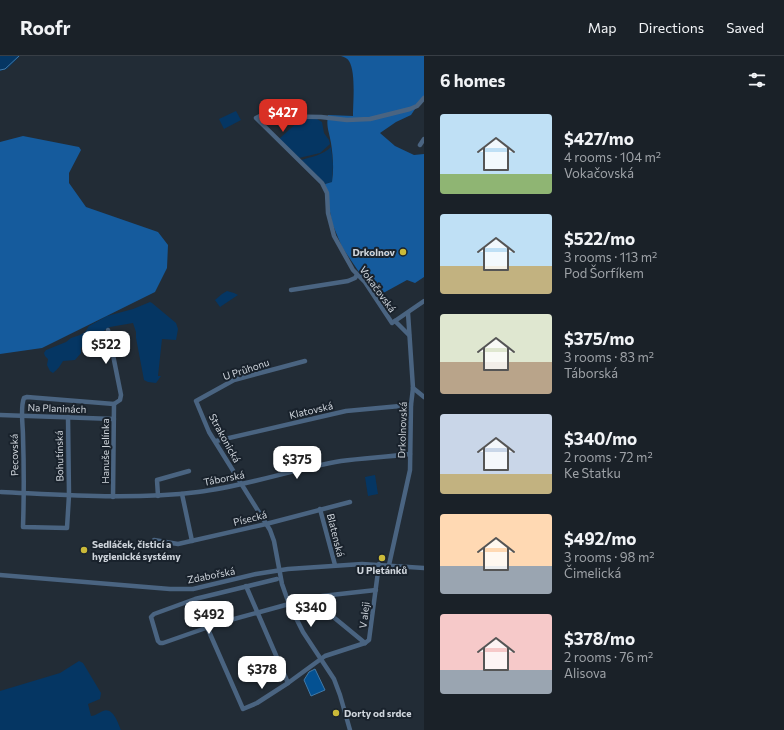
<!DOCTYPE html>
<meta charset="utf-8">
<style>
:root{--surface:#1a2128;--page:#232930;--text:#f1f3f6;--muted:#9fa3a8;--line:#383e45;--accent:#d93025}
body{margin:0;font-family:Commissioner,sans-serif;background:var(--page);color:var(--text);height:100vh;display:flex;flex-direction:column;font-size:15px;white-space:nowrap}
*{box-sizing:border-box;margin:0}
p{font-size:13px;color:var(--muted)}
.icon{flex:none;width:22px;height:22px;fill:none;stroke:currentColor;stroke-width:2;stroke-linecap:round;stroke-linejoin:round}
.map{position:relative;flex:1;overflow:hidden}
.drawer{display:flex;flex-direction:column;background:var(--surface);width:360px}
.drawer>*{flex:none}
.price{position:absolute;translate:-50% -34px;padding:0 9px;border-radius:8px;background:#fff;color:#222;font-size:13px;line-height:26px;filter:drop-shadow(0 1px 2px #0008)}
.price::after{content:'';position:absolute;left:50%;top:24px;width:12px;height:9px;margin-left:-6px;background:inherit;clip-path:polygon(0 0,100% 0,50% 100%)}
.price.on{background:var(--accent);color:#fff}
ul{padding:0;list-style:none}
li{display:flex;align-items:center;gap:12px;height:100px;padding:0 16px}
li span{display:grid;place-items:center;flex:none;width:112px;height:80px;border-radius:4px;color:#555}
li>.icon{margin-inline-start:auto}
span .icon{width:48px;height:48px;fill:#fffc;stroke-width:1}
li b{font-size:17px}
h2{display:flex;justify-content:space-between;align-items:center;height:48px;padding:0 16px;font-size:17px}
header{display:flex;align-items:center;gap:24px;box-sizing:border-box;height:56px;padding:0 20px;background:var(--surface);border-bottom:1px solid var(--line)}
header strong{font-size:19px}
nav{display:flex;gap:22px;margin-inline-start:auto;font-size:14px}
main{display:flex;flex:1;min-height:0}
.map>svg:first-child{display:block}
</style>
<header>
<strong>Roofr</strong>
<nav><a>Map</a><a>Directions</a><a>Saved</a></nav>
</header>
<main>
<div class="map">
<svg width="424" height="674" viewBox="0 0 424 674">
<rect width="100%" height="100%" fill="#222c36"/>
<g fill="#053663">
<path d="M0,0H20L7,13L0,15Z"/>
<path d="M236,55L241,64L224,73L219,63Z"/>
<path d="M301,63H317L322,66L324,77L329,84L330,88L320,97L299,102L279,83Z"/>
<path d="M331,91L333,108L332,126L324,128L301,104C311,101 323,99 331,91Z"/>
<path d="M227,235L234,237L238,239L220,251L215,244L222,238Z"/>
<path d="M150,246L152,247L176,267L178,273L176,284L162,283L158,320H161L156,327L148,326L144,324L136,282V276L133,267L110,271L106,273L101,278V285L98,288H88L83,290L81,292V297L75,304L63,305C60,310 58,313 53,317L50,315L47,309L48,303L45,300L44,297L46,294L66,286L71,282L80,279L85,276L89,270L107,260L133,253Z"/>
<path d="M375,419L378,438L368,440L365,421Z"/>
<path d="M79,605L83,607L101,637L100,643L88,648L91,660C95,660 98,657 103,655C113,651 118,667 121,674H0V635L60,617Z"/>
</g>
<g fill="#155b9d">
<path d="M341,0H424V42L417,50L411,59L396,66L380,77L395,90L414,99L424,98V221L415,227L407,224L376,241L342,191L332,167L325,128L332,126C334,113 333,100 331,87C329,75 326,71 328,59L353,60C353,46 356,16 349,5C347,2 344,1 341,0Z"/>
<path d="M23,80L79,91L81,94L69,117V127L86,151L158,176L168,189L167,212L155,236L42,292L0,298V86Z"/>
</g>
<path fill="#045192" stroke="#4179a8" d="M315,613L325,634L311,640L304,624L309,616Z"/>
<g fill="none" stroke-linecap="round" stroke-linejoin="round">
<path stroke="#4179a8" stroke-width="1" d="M0,14L5,13L19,0"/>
<g stroke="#4a6481" stroke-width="4.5">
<path d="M424,42L417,50L410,53L370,63L347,64L321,61L260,60L256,62L322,127L327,137L328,157L334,180L353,214L365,226L392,267L424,245"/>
<path d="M420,89L424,83"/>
<path d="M291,234L348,225L355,222L357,219"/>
<path d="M395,265L409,279"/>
<path d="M108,274L121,339L120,344L114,348"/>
<path d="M305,305L234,324L196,345L209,376L270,474L274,485L282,528L289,548L303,576L334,623L340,639L350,674"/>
<path d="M413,332L424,341"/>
<path d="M0,359L114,363"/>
<path d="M68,361L69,439L67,472L23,471C24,440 24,410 23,380C23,370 20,351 24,342L27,341L114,348"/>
<path d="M216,385L346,355L411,349"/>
<path d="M1,436C67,439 132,444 198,436C247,430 293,413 341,405C364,402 387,401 410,398"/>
<path d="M182,438L192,485"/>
<path d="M158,440L157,424L189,415"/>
<path d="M113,441L114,348"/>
<path d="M320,453L335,509"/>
<path d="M154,484L178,488L266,468L350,446"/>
<path d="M389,509L410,414L411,349L413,332L408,257"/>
<path d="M0,519L170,533H193L256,518L288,513L362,508L424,512"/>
<path d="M277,523L195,543L154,558L151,561L158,585L160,587H163L223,566L289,548"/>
<path d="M246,530L288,627"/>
<path d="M207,571L243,653L257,647L288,627L325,600L365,587L369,584L379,508"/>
<path d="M365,587L320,550L318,544L322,540L376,534"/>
</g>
</g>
<g fill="#cbba39" stroke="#19222c" stroke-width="1.5">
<circle cx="403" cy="196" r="4"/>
<circle cx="84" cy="494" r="4"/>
<circle cx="382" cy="502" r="4"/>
<circle cx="336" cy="657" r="4"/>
</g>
<g text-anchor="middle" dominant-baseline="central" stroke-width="4" stroke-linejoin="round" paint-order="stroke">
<g font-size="10" font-weight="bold" fill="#cfd5dc" stroke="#19222c" text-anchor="start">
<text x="395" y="196" text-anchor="end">Drkolnov</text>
<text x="92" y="488">Sedláček, čisticí a<tspan x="92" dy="12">hygienické systémy</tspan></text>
<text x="382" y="514" text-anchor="middle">U Pletánků</text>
<text x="344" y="657">Dorty od srdce</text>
</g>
<g font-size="10" fill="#cfd5dc" stroke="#19222c">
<text transform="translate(378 233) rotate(54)">Vokačovská</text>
<text transform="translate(246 313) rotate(-18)">U Průhonu</text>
<text transform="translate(57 352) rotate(2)">Na Planinách</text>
<text transform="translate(311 354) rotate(-13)">Klatovská</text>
<text transform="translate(402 374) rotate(-88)">Drkolnovská</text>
<text transform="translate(225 382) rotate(61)">Strakonická</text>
<text transform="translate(105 395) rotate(-90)">Hanuše Jelínka</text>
<text transform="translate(14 399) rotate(-91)">Pecovská</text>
<text transform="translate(59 400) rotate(-91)">Bohutínská</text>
<text transform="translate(224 422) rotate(-11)">Táborská</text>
<text transform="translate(250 462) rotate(-14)">Písecká</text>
<text transform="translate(336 479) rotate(76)">Blatenská</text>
<text transform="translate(211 519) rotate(-11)">Zdabořská</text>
<text transform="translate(364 559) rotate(-83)">V aleji</text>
</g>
</g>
</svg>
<b class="price on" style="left:283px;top:77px">$427</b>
<b class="price" style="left:106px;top:309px">$522</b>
<b class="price" style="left:297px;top:424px">$375</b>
<b class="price" style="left:311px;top:572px">$340</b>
<b class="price" style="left:209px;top:579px">$492</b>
<b class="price" style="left:262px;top:634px">$378</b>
</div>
<section class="drawer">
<h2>6 homes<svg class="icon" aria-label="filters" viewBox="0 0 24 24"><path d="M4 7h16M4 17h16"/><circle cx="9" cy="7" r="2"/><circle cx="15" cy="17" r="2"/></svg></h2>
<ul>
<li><span style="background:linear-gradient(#bfe0f5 75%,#8fb573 0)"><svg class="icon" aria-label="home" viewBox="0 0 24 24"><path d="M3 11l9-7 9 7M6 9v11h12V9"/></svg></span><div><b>$427/mo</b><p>4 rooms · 104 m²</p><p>Vokačovská</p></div></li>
<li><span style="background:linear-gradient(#bfe0f5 65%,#c2b280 0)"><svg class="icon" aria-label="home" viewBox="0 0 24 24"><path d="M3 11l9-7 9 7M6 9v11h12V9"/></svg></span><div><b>$522/mo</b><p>3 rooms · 113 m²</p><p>Pod Šorfíkem</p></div></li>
<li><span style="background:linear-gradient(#dfe7d0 60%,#b9a48a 0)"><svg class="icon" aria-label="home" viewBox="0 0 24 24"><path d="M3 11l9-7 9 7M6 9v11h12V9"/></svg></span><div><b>$375/mo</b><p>3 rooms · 83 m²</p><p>Táborská</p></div></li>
<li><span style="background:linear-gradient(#c9d6e8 75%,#c2b280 0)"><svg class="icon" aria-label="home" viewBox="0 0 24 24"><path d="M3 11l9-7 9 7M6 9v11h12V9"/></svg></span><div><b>$340/mo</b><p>2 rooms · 72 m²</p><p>Ke Statku</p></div></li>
<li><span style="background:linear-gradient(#ffd9b3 65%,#9aa5b1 0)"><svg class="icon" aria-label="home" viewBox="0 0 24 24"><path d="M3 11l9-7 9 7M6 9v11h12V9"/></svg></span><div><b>$492/mo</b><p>3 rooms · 98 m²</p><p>Čimelická</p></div></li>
<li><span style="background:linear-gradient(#f6c9c9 70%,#9aa5b1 0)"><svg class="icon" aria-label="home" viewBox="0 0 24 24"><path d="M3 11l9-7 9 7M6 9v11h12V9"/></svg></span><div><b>$378/mo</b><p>2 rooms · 76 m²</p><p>Alisova</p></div></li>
</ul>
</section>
</main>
